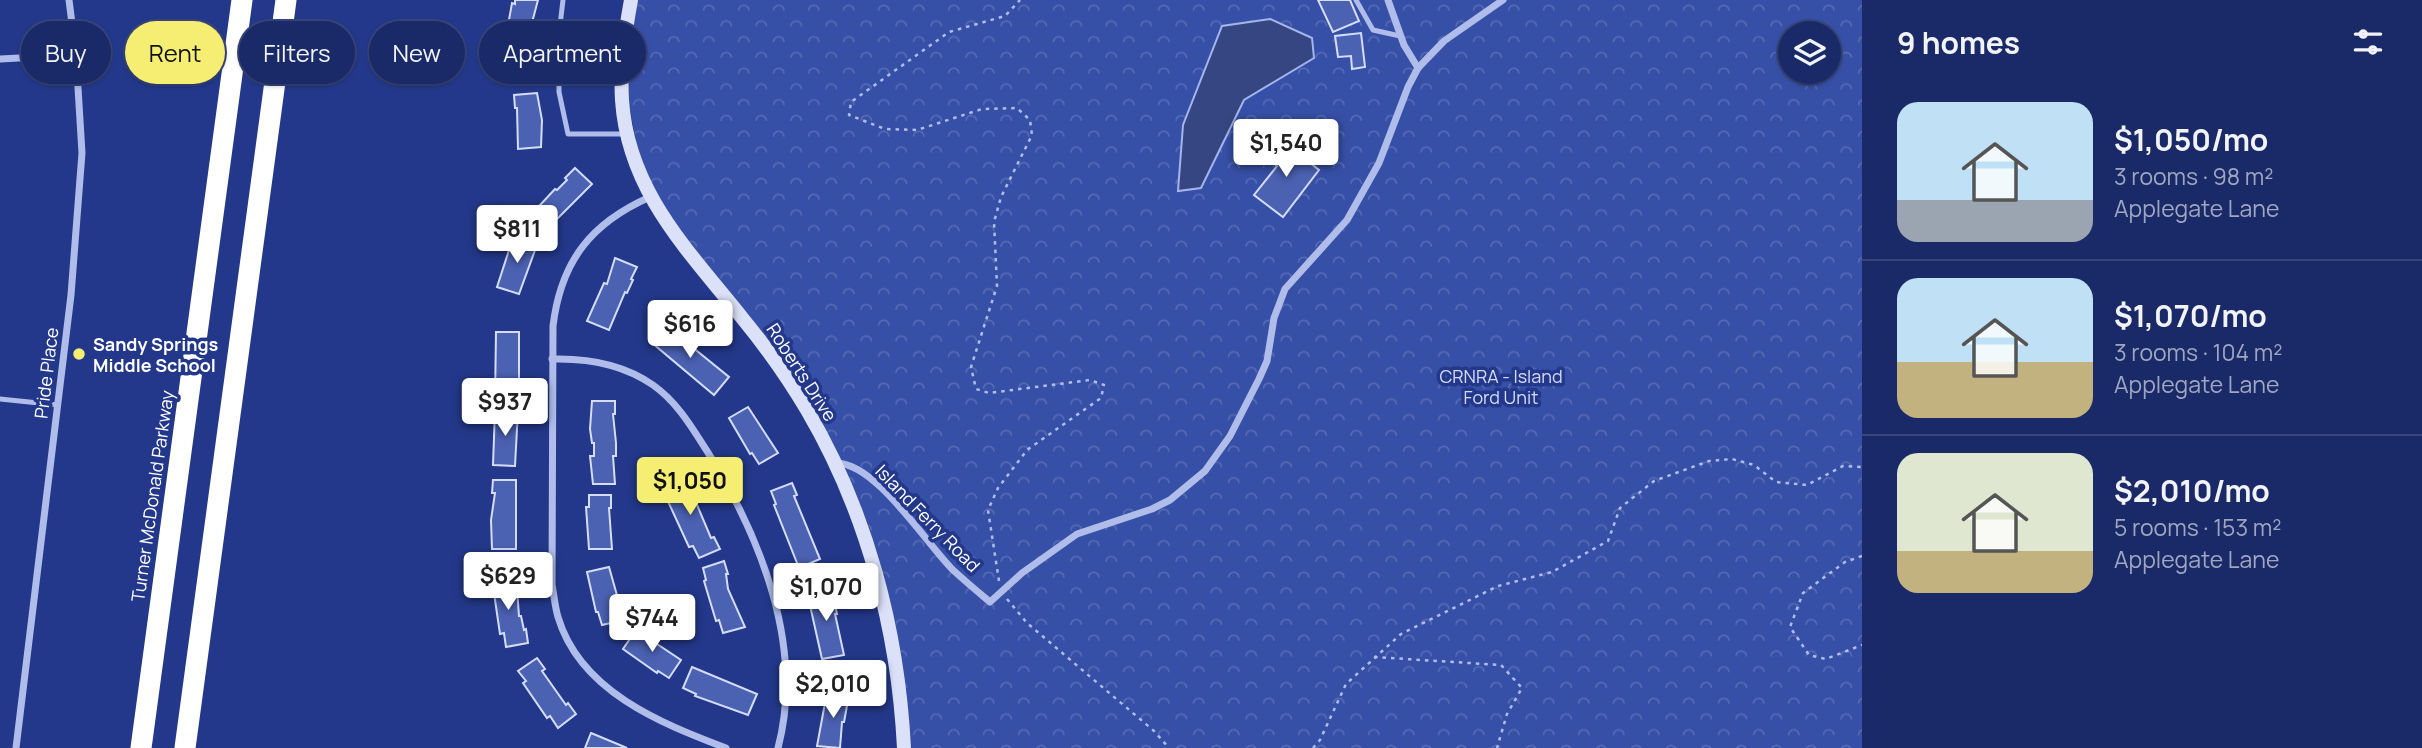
<!DOCTYPE html>
<meta charset="utf-8">
<style>
:root{--surface:#1a2a68;--page:#273671;--text:#f1f3f6;--muted:#9fa7c0;--line:#38467c;--accent:#f5ee73}
body{margin:0;font-family:Manrope,sans-serif;background:var(--page);color:var(--text);height:100vh;display:flex;flex-direction:column;font-size:26px;white-space:nowrap}
*{box-sizing:border-box;margin:0}
p{font-size:23px;color:var(--muted)}
.icon{flex:none;width:38px;height:38px;fill:none;stroke:currentColor;stroke-width:2;stroke-linecap:round;stroke-linejoin:round}
.map{position:relative;flex:1;overflow:hidden}
.side{display:flex;flex-direction:column;background:var(--surface);width:560px}
.side>*{flex:none}
.guide{position:absolute;left:21px;top:21px;width:665px;height:63px;display:flex;gap:14px}
.fabs{position:absolute;left:1778px;top:21px;display:grid;gap:14px}
.fabs a{display:grid;place-items:center;width:63px;height:63px;border-radius:50%;background:var(--surface);box-shadow:0 2px 5px #0004,0 0 0 2px var(--line);font-size:35px}
.price{position:absolute;translate:-50% -60px;padding:0 16px;border-radius:7px;background:#fff;color:#222;font-size:23px;line-height:46px;filter:drop-shadow(0 2px 4px #0008)}
.price::after{content:'';position:absolute;left:50%;top:42px;width:21px;height:16px;margin-left:-10px;background:inherit;clip-path:polygon(0 0,100% 0,50% 100%)}
.price.current{background:var(--accent);color:#111}
ul{padding:0;list-style:none}
li{display:flex;align-items:center;gap:21px;height:175px;padding:0 35px}
li+li{border-top:2px solid var(--line)}
li span{display:grid;place-items:center;flex:none;width:196px;height:140px;border-radius:21px;color:#555}
li>.icon{margin-inline-start:auto}
span .icon{width:84px;height:84px;fill:#fffc;stroke-width:1}
li b{font-size:30px}
h2{display:flex;justify-content:space-between;align-items:center;height:84px;padding:0 35px;font-size:30px}
.tag{padding:0 24px;border-radius:32px;background:var(--surface);box-shadow:0 2px 5px #0004,0 0 0 2px var(--line);font-size:24px;line-height:63px}
.tag.current{background:var(--accent);color:#111}
main{display:flex;flex:1;min-height:0}
.map>svg:first-child{display:block}
</style>
<main>
<div class="map">
<svg width="1862" height="748" viewBox="0 0 1862 748">
<defs>
<pattern id="park-crowns" width="20" height="18" patternUnits="userSpaceOnUse" patternTransform="scale(1.75)"><rect width="20" height="18" fill="#3750a7"/><path d="M2 6a3 3 0 1 1 6 0M12 15a3 3 0 1 1 6 0" fill="none" stroke="#556ab4"/></pattern>
</defs>
<rect width="100%" height="100%" fill="#23388a"/>
<path fill="url(#park-crowns)" fill-rule="evenodd" d="M631,0H1862V748H900V711L869,553L818,430L644,183L623,72ZM1790,33H1829V72H1790ZM1312,38L1313,58L1244,100Z"/>
<path fill="#364682" stroke="#a4b5eb" stroke-width="2" d="M1270,19L1312,38L1314,58L1244,100L1201,188L1178,191L1183,125L1222,26Z"/>
<g fill="#4b61b2" stroke="#d4dcf8" stroke-width="2">
<path d="M515,0H538L529,34H533L531,76L508,73L510,45H508L510,31H507L512,3L515,4Z"/>
<path d="M1318,0H1350L1359,21L1333,32Z"/>
<path d="M1361,33L1365,67L1352,69L1351,56L1338,57L1335,36Z"/>
<path d="M537,93L542,120L541,147L518,149L517,108H515L514,95Z"/>
<path d="M1282,141L1319,170L1283,217L1254,195L1277,166L1268,158Z"/>
<path d="M575,168L592,184L552,224L554,225L545,235L527,219L555,189L557,190L567,180L565,178Z"/>
<path d="M517,235L538,242L519,294L497,287L510,247L513,248Z"/>
<path d="M615,258L637,267L631,279L633,280L627,293L625,292L609,330L587,321L604,283L607,284Z"/>
<path d="M665,325L729,377L714,395L651,342Z"/>
<path d="M496,332H519V400H495Z"/>
<path d="M592,401H615V414H613L616,443V456H613L615,484H593L590,456H594V443H592L590,429Z"/>
<path d="M748,407L778,453L759,464L752,453L750,454L729,418Z"/>
<path d="M495,410H518L515,466L493,465Z"/>
<path d="M684,474L711,538L714,537L720,549L699,558L693,546L689,547L666,497L669,496L663,484Z"/>
<path d="M493,480H516V549H492L491,520L495,493H492Z"/>
<path d="M792,483L797,495L794,496L820,559L799,568L774,505L776,504L771,491Z"/>
<path d="M589,495H611V508H609L612,549H589L586,507H589Z"/>
<path d="M724,561L728,574H726L728,589L745,627L723,633L719,620L716,621L704,581L706,580L703,568Z"/>
<path d="M609,567L624,620L602,625L598,612H596L587,572Z"/>
<path d="M511,577L513,590L517,589L519,616H521L524,630L526,629L528,643L506,647L504,633L500,634L494,593H491L489,580Z"/>
<path d="M829,587L832,601L834,600L837,614H835L844,655L822,659L807,592Z"/>
<path d="M636,630L681,660L669,678L658,671L657,673L623,649Z"/>
<path d="M537,658L545,669L542,671L566,705L568,703L576,714L558,728L550,716L547,718L523,683L526,681L518,671Z"/>
<path d="M692,667L757,694L748,715L695,696L696,694L683,688Z"/>
<path d="M827,692L849,695L844,722H842L840,748L817,746Z"/>
<path d="M591,733L627,748H585Z"/>
</g>
<g fill="none" stroke-linecap="round" stroke-linejoin="round">
<g stroke="#b0bdea" stroke-width="2.5" stroke-dasharray="3.5 5" stroke-linecap="butt">
<path d="M1862,556L1845,562L1803,593L1790,627L1809,655L1826,659L1862,645"/>
<path d="M999,581L988,510L998,488L1027,450L1101,398L1104,385L1090,380L989,393L976,389L971,367L997,286L994,222L1001,197L1032,135L1030,120L1017,108L982,109L917,130L885,129L849,115L851,102L949,32L1005,16L1020,0"/>
<path d="M1007,599L1027,623L1154,731L1169,748"/>
<path d="M1374,657L1501,665L1522,688L1507,714L1497,748"/>
<path d="M1313,748L1320,740L1346,684L1401,634L1498,586L1552,572L1608,541L1620,508L1654,481L1709,461L1732,459L1754,465L1776,482L1807,485L1843,466L1862,467"/>
</g>
<g stroke="#b0bdea" stroke-width="5">
<path d="M563,0L559,34V92L568,134H626"/>
<path d="M1356,0L1373,30L1400,36"/>
<path d="M0,399L58,405"/>
</g>
<g stroke="#b0bdea" stroke-width="7">
<path d="M1388,0L1404,45L1418,68"/>
<path d="M0,59L76,55"/>
<path d="M650,197C591,223 561,261 553,326L552,585C554,595 555,607 558,617C580,691 660,723 726,748"/>
<path d="M552,359C589,358 623,364 653,385C677,402 691,426 707,451C760,536 805,646 778,748"/>
<path d="M836,463C876,463 925,542 953,570C965,581 978,592 990,602L1022,573L1077,534L1152,509L1170,500L1205,471L1230,436L1259,379L1267,361L1274,318L1285,289L1347,220L1379,163L1408,87L1418,68L1444,41L1503,0"/>
<path d="M16,748L71,295L82,153L76,55L69,0"/>
</g>
<path stroke="#dbe1f8" stroke-width="14" d="M631,0C625,33 620,66 622,100C628,192 689,251 743,319C766,347 788,378 807,410C867,512 898,630 904,748"/>
<g stroke="#fff" stroke-width="21">
<path d="M141,748L242,0"/>
<path d="M185,748L286,0"/>
</g>
</g>
<circle fill="#f5ee73" stroke="#23388a" stroke-width="2.5" cx="79" cy="354" r="7"/>
<g text-anchor="middle" dominant-baseline="central" stroke-width="7" stroke-linejoin="round" paint-order="stroke">
<g font-size="18" font-weight="bold" fill="#fff" stroke="#23388a" text-anchor="start">
<text x="93" y="344">Sandy Springs<tspan x="93" dy="21">Middle School</tspan></text>
</g>
<g font-size="18" fill="#fff" stroke="#23388a">
<text transform="translate(802 372) rotate(57)">Roberts Drive</text>
<text transform="translate(46 373) rotate(-83)">Pride Place</text>
<text transform="translate(152 496) rotate(-82)">Turner McDonald Parkway</text>
<text transform="translate(928 518) rotate(46)">Island Ferry Road</text>
</g>
<g font-size="18" fill="#d4dcf8" stroke="#23388a">
<text x="1501" y="376">CRNRA - Island<tspan x="1501" dy="21">Ford Unit</tspan></text>
</g>
</g>
</svg>
<div class="fabs">
<a><svg class="icon" aria-label="layers" viewBox="0 0 24 24"><path d="M12 4l9 5-9 5-9-5zM3 14l9 5 9-5"/></svg></a>
</div>
<b class="price" style="left:1286px;top:179px">$1,540</b>
<b class="price" style="left:517px;top:265px">$811</b>
<b class="price" style="left:690px;top:360px">$616</b>
<b class="price" style="left:505px;top:438px">$937</b>
<b class="price current" style="left:690px;top:517px">$1,050</b>
<b class="price" style="left:508px;top:612px">$629</b>
<b class="price" style="left:826px;top:623px">$1,070</b>
<b class="price" style="left:652px;top:654px">$744</b>
<b class="price" style="left:833px;top:720px">$2,010</b>
<div class="guide">
<a class="tag">Buy</a>
<a class="tag current">Rent</a>
<a class="tag">Filters</a>
<a class="tag">New</a>
<a class="tag">Apartment</a>
</div>
</div>
<section class="side">
<h2>9 homes<svg class="icon" aria-label="filters" viewBox="0 0 24 24"><path d="M4 7h16M4 17h16"/><circle cx="9" cy="7" r="2"/><circle cx="15" cy="17" r="2"/></svg></h2>
<ul>
<li><span style="background:linear-gradient(#bfe0f5 70%,#9aa5b1 0)"><svg class="icon" aria-label="home" viewBox="0 0 24 24"><path d="M3 11l9-7 9 7M6 9v11h12V9"/></svg></span><div><b>$1,050/mo</b><p>3 rooms · 98 m²</p><p>Applegate Lane</p></div></li>
<li><span style="background:linear-gradient(#bfe0f5 60%,#c2b280 0)"><svg class="icon" aria-label="home" viewBox="0 0 24 24"><path d="M3 11l9-7 9 7M6 9v11h12V9"/></svg></span><div><b>$1,070/mo</b><p>3 rooms · 104 m²</p><p>Applegate Lane</p></div></li>
<li><span style="background:linear-gradient(#dfe7d0 70%,#c2b280 0)"><svg class="icon" aria-label="home" viewBox="0 0 24 24"><path d="M3 11l9-7 9 7M6 9v11h12V9"/></svg></span><div><b>$2,010/mo</b><p>5 rooms · 153 m²</p><p>Applegate Lane</p></div></li>
</ul>
</section>
</main>
